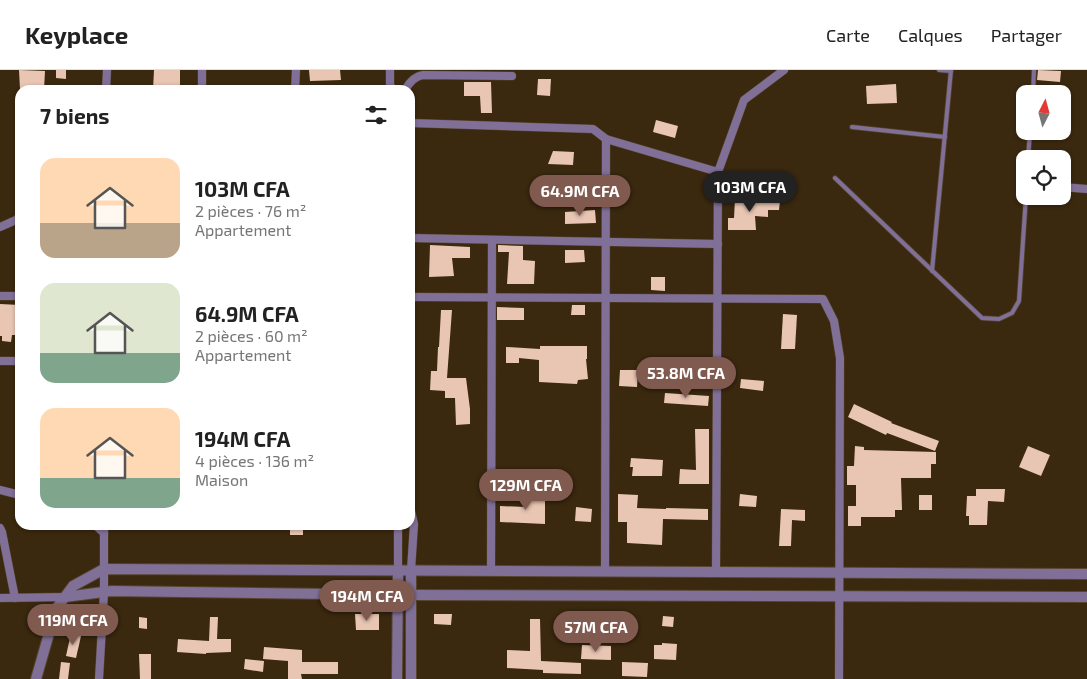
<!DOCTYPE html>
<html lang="fr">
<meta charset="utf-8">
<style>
:root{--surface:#fff;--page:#f6f6f6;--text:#222;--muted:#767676;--line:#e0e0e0;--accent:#805a4e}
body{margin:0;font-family:"Exo 2",sans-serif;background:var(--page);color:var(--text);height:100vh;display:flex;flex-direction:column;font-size:19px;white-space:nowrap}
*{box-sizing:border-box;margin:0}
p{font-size:16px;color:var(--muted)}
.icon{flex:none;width:28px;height:28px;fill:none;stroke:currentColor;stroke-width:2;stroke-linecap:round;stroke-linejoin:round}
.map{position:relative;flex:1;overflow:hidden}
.side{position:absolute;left:15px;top:15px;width:400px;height:445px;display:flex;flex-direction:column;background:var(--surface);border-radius:15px;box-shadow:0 1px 4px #0004}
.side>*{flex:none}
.needle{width:32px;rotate:6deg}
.fabs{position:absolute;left:1016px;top:15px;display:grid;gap:10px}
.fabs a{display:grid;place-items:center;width:55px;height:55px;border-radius:10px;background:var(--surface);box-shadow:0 1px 4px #0004;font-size:25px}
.price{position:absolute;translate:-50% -42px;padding:0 11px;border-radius:18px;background:var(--accent);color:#fff;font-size:16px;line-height:32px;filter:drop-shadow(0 1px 2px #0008)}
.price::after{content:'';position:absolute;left:50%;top:30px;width:15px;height:11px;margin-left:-8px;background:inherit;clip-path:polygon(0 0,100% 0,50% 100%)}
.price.active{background:#222;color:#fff}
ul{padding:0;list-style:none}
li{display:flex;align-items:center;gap:15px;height:125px;padding:0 25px}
li span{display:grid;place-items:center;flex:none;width:140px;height:100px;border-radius:15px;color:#555}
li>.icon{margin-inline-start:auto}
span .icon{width:60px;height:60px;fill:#fffc;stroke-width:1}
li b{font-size:21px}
h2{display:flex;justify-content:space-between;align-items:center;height:60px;padding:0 25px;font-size:21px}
header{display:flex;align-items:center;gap:30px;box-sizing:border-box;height:70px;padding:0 25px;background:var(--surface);border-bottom:1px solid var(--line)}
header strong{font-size:24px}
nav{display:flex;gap:28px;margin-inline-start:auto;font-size:18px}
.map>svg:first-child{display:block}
</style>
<header>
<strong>Keyplace</strong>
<nav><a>Carte</a><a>Calques</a><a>Partager</a></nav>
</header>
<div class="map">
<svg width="1087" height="609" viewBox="0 0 1087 609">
<rect width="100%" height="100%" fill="#3a280f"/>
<g fill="#e9c6b4">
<path d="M19,0L45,1L44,20H32V18L20,19Z"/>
<path d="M56,0H66V9L56,8Z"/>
<path d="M154,0H180V20H153Z"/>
<path d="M309,0H340L341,10L310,11Z"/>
<path d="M1038,0L1061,1L1060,12L1037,10Z"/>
<path d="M538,9H551L550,26L537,25Z"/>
<path d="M464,12H491L492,43H481L480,26H464Z"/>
<path d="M896,14L897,33L867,34L866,16Z"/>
<path d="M656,50L678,56L675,68L653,62Z"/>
<path d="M553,81L574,82L573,95L548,94Z"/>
<path d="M735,129H759V131H780L779,140H768V147L755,146L756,160H728V148H734Z"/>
<path d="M595,140L596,153L565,154V142Z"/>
<path d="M430,175L470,177V188H452L454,206L429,207Z"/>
<path d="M498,175L523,176V190L535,191L534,214H507L509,182H498Z"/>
<path d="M565,180H584L585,192L565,193Z"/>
<path d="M651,207H665V221L651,220Z"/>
<path d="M0,234L20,235V265H12L11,272L2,271V266H0Z"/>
<path d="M572,235H585V245H571Z"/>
<path d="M497,237L524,238V250H497Z"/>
<path d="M441,240H452L447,308H466L470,339V354L456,355L455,328H445V321L430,320L431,301H437L438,277H439Z"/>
<path d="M783,244L797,245L795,279H781Z"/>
<path d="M540,276H587V289H586L588,309L578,310L577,314L539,312V290L519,288V293H506V277L540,279Z"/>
<path d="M620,300H638L637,317L619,316Z"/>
<path d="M741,309L764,311L763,321L740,318Z"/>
<path d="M665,323L709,326L708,336L664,333Z"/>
<path d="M854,334L892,352L891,353L939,371L935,381L887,363L886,365L848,347Z"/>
<path d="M695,359H709V414H679L680,399L696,400Z"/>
<path d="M855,376L864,377V380L936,382V394H931V408H901L902,440H895V447H861V456H848V436H856V415H847V396H854Z"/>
<path d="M1028,376L1050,385L1041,406L1019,397Z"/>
<path d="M631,388L663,390L662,406H632L633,397H630Z"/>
<path d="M976,419H1005L1004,432L988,431L987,455H969V446H966L967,426H976Z"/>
<path d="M527,422H545V454L500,452V436L526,437Z"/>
<path d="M618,424L638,425L637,438L666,439V438L708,439V450L663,449L662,475L627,473V452H618Z"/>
<path d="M740,424L757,426L756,437L739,436Z"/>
<rect x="919" y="425" width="13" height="15"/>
<path d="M576,437L592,439L591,452L575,451Z"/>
<path d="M781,439L805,440V451L792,450L791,476H779Z"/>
<rect x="290" y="455" width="13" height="10"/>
<path d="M589,543L606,544L605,554L589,552Z"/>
<path d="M355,544H379V560H356Z"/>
<path d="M434,544H452L451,555L434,554Z"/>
<path d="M663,546L674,547L673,557L662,556Z"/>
<path d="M139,547L147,548V559L139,558Z"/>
<path d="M210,547H218L217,569H231V582L206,583V584L177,582L178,569L209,571Z"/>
<path d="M530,549H540L541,591L581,593V604L543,603V600L507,598V580L530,581Z"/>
<path d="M71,563L81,566L76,588L66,586Z"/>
<path d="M662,573L677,574L676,590L654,589V575H662Z"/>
<path d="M582,575L611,576V590L581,589Z"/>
<path d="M264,577L302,580V592H338V604H301L302,609H288V591L263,589Z"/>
<path d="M139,584H151V609H140Z"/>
<path d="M245,589L264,591L263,602L244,599Z"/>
<path d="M61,592L70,593L68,609H59Z"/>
<path d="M622,592L648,593L647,607L622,606Z"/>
</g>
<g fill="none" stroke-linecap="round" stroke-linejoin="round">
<defs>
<g id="service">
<path d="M939,0L951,1"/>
<path d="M1033,24L1034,0"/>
<path d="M852,57L945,67"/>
<path d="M1028,89L1030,61"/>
<path d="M835,108L982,248L999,249L1012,243L1019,231L1026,126"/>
<path d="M932,201L951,0"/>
</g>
<g id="minor">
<path d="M390,0V14L392,20"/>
<path d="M106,20L107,0"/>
<path d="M202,20V0"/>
<path d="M295,20L296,0"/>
<path d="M405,20C409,13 415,6 423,5L512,6"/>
<path d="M410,53L593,59L606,69L718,102"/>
<path d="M1062,117L1087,119"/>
<path d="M0,157L16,150L20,146"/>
<path d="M410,168L718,174"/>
<path d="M0,226H20"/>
<path d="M410,227L823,229L834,251L840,288L839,609"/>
<path d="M0,291H20"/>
<path d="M0,420L20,425"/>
<path d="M410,437L414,454L411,500"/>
<path d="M95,455L104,463"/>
<path d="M398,455V500"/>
<path d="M0,458L2,462L15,528"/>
<path d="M491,501L492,170"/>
<path d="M605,501L606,69"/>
<path d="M716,502L718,102L744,30L784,0"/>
<path d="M0,528L65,527"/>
<path d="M99,609L104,522V455"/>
</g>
<g id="tertiary">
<path d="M411,500V609"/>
<path d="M65,527L111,521L410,525L1087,527"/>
<path d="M36,609L56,539L73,516L104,499L1087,504"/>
<path d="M397,609L398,500"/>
</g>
</defs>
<use href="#service" stroke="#56452e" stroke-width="5.5"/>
<use href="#minor" stroke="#56452e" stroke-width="9"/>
<use href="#tertiary" stroke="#56452e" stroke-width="12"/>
<use href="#service" stroke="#806f97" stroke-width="4"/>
<use href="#minor" stroke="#806f97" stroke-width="8"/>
<use href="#tertiary" stroke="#806f97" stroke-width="10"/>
</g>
</svg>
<div class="fabs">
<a><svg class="needle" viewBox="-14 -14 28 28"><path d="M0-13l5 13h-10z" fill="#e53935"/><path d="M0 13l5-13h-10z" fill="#767676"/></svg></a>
<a><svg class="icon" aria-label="locate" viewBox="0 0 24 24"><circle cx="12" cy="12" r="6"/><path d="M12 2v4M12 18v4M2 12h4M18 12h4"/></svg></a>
</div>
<b class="price active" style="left:750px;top:143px">103M CFA</b>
<b class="price" style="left:580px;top:147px">64.9M CFA</b>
<b class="price" style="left:686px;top:329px">53.8M CFA</b>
<b class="price" style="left:526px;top:441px">129M CFA</b>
<b class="price" style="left:367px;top:552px">194M CFA</b>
<b class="price" style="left:73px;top:576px">119M CFA</b>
<b class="price" style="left:596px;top:583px">57M CFA</b>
<section class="side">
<h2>7 biens<svg class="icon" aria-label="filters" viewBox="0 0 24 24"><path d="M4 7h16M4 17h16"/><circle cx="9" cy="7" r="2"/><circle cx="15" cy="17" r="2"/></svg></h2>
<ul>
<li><span style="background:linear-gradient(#ffd9b3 65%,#b9a48a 0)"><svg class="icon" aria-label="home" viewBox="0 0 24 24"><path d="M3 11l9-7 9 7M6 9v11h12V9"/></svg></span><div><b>103M CFA</b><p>2 pièces · 76 m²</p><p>Appartement</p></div></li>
<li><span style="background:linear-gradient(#dfe7d0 70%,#7fa58c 0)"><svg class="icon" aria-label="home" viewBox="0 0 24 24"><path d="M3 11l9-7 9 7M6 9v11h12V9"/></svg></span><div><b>64.9M CFA</b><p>2 pièces · 60 m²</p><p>Appartement</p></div></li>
<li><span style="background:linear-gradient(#ffd9b3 70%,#7fa58c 0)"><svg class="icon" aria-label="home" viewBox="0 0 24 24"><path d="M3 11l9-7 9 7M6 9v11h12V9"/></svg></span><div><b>194M CFA</b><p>4 pièces · 136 m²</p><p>Maison</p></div></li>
</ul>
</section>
</div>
